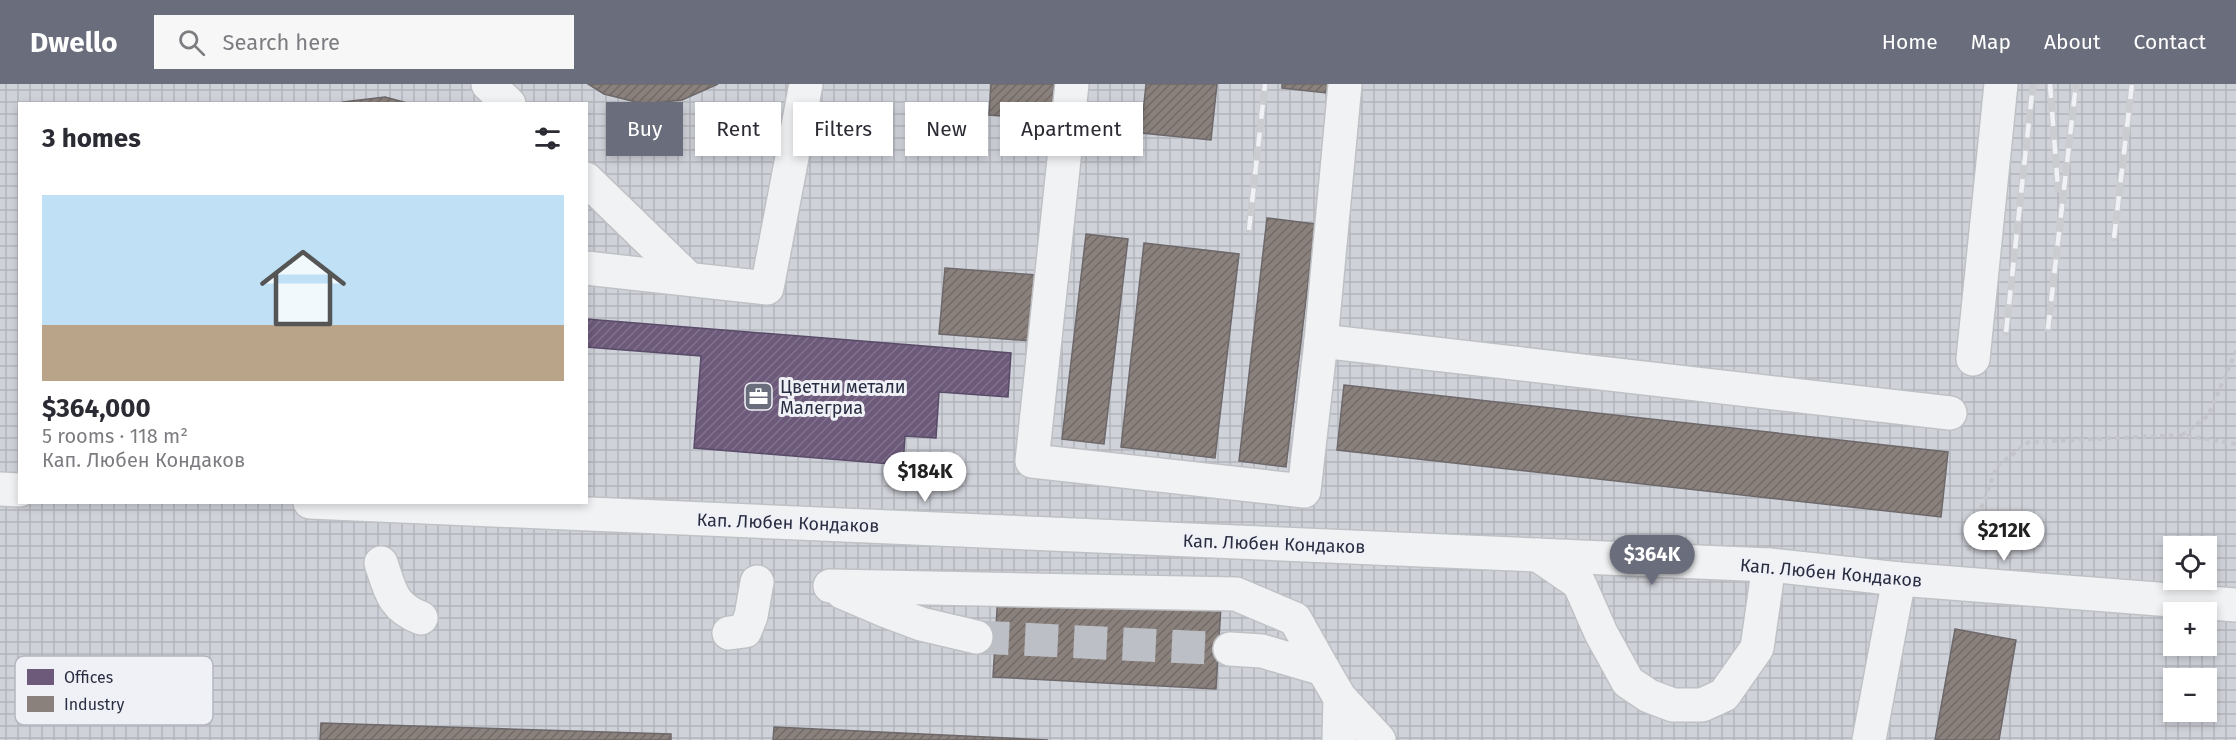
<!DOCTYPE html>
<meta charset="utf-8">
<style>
:root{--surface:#fff;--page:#f7f7f7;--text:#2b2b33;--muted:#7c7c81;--accent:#6a6d7b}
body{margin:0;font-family:"Fira Sans",sans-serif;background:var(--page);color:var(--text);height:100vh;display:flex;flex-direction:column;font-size:22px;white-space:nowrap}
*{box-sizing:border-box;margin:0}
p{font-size:20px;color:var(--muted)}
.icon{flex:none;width:33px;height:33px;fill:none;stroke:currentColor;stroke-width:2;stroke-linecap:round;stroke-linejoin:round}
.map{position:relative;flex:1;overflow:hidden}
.sheet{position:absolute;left:18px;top:18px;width:570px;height:402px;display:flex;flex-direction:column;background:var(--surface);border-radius:0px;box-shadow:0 3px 9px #0003}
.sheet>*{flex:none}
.top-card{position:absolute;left:606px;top:18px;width:570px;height:54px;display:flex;gap:12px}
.controls{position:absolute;left:2163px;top:452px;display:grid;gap:12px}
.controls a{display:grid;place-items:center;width:54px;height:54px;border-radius:0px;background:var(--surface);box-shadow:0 3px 9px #0003;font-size:30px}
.price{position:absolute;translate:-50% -51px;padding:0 14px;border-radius:21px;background:#fff;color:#222;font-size:20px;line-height:39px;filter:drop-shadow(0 2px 3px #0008)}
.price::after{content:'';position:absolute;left:50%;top:36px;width:18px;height:14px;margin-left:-9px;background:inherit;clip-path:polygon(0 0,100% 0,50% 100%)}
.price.on{background:var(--accent);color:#fff}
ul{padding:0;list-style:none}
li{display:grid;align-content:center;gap:12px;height:318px;padding:0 24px}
li span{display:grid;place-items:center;height:186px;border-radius:0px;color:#555}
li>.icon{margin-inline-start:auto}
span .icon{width:108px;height:108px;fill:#fffc;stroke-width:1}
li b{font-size:26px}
h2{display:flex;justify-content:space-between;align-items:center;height:72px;padding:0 24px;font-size:26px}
.pill{padding:0 21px;border-radius:0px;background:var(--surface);box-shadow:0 3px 9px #0003;font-size:21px;line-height:54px}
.pill.on{background:var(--accent);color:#fff}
header{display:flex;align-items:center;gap:36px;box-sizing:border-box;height:84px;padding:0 30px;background:var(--accent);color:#fff}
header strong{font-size:28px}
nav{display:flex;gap:33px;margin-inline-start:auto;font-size:21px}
.search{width:420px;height:54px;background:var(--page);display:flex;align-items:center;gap:15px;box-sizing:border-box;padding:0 21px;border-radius:0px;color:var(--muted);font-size:22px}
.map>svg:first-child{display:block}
</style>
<header>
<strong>Dwello</strong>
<div class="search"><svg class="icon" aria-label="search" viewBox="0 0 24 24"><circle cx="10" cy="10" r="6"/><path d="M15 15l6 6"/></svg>Search here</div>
<nav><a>Home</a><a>Map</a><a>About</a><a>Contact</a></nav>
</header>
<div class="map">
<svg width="2236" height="656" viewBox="0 0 2236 656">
<defs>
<pattern id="industrial-grid" width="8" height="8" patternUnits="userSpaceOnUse" patternTransform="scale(1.5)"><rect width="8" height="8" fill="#d0d2da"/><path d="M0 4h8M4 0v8" fill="none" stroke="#b3b5bc"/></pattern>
<pattern id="offices-hatch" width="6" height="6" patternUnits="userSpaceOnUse" patternTransform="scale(1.5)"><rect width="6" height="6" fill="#6d597a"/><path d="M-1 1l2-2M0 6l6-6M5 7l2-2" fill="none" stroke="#82738d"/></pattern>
<pattern id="industry-hatch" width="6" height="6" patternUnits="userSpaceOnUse" patternTransform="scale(1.5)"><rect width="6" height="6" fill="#8a817c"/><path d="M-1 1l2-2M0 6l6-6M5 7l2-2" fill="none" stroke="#716a67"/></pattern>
</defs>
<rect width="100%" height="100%" fill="#e2e3e7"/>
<path fill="url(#industrial-grid)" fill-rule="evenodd" d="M0,0H2236V656H0ZM20,20H586V418H20ZM2174,462H2206V495H2174ZM2174,528H2206V561H2174ZM2174,594H2206V627H2174Z"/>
<path fill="url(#offices-hatch)" stroke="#594c69" stroke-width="1.5" d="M586,235L1011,269L1008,313L939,308L936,354L905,352L903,381L694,364L701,272L586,263Z"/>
<g fill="url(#industry-hatch)" stroke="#6d686a" stroke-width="1.5">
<path d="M588,0H718L682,16L644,20L604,10Z"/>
<path d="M991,0H1054L1051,36L989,31Z"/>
<path d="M1146,0H1217L1211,56L1141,49Z"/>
<path d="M1282,0H1337L1336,10L1282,4Z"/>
<path d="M385,13L411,20H340L343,18Z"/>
<path d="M1267,134L1315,140L1286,383L1239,377Z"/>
<path d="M1086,150L1128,155L1104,360L1062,355Z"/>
<path d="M1144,159L1239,170L1215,374L1121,363Z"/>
<path d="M945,184L1037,191L1032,257L939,250Z"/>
<path d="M1344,301L1948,368L1941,433L1337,366Z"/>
<path d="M998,509L1221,521L1216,605L993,593Z"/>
<path d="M1955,545L2016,556L1999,656H1935Z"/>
<path d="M321,639L671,650V656H320Z"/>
<path d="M774,643L1048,656H773Z"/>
</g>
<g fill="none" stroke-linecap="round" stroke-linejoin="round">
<path stroke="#bdbfc6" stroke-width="33" stroke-dasharray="33 16" stroke-linecap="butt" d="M976,553L1230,565"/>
<defs>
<g id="minor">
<path d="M488,0L509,20"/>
<path d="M1072,0L1032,377L1304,407L1321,257"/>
<path d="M1345,0L1321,257L1950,329"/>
<path d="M586,95L689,195"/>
<path d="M586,184L767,204L806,0"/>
<path d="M1973,275L2001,0"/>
<path d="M0,405L20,406"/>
<path d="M310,418L1769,481L1899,495L2236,521"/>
<path d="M1538,471L1579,499L1601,549L1628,598L1649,612L1673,621H1702L1724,611L1757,564L1769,481"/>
<path d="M381,479C390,506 392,523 421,534"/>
<path d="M830,502L1236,510L1295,535L1323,585"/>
<path d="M842,508L884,526L921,540L976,553"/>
<path d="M729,549L745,547L751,532L757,498"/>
<path d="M1230,565L1262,567L1323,585L1340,614L1339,656"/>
<path d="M1340,614L1379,656"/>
<path d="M1869,656L1899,495"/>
</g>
</defs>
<use href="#minor" stroke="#c0c1c5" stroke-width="36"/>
<g stroke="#c4c4ca" stroke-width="4" stroke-dasharray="4.5 4.5" stroke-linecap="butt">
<path d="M2182,351L2208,332L2236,267"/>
<path d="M1969,467L1973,445L1997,382L2029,358L2182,351L2236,360"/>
</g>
<use href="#minor" stroke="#f1f2f4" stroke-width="33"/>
<defs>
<g id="rail">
<path d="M2050,0L2058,105"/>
<path d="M1249,146L1265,0"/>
<path d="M2114,154L2132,0"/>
<path d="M2048,245L2076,0"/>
<path d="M2006,248L2033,0"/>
</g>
</defs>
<use href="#rail" stroke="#cbcccf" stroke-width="7"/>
<use href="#rail" stroke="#f0f1f7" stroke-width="4.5" stroke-dasharray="14" stroke-linecap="butt"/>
</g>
<defs>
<symbol id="office-square" viewBox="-11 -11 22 22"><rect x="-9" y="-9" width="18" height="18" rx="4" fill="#6a6d7b" stroke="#f0f1f7"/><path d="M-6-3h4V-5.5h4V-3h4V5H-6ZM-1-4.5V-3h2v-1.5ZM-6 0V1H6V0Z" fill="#fff"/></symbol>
</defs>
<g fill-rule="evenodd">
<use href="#office-square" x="742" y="296" width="33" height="33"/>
</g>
<g text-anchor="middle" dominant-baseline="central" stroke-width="6" stroke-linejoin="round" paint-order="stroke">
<g font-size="18" fill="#292d41" stroke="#f0f1f7" text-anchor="start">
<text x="780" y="303">Цветни метали<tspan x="780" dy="21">Малегриа</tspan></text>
</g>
<g font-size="18" fill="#292d41" stroke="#f0f1f7">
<text transform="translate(788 439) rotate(2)">Кап. Любен Кондаков</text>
<text transform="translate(1274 460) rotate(2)">Кап. Любен Кондаков</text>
<text transform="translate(1831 489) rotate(5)">Кап. Любен Кондаков</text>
</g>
</g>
<rect x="15" y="572" width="198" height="69" rx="9" fill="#f0f1f7" stroke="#b4b6c0" stroke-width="1.5"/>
<rect x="27" y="585" width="27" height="16" fill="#6d597a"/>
<rect x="27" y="612" width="27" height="16" fill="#8a817c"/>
<g font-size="16" fill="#292d41">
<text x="64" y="599">Offices</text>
<text x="64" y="626">Industry</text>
</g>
</svg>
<div class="controls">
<a><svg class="icon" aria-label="locate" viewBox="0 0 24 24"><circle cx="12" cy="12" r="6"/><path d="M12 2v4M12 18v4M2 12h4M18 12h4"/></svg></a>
<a>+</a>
<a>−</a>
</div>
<b class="price" style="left:925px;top:419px">$184K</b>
<b class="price" style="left:2004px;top:478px">$212K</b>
<b class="price on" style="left:1652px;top:502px">$364K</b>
<div class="top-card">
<a class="pill on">Buy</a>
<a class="pill">Rent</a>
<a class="pill">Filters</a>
<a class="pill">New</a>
<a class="pill">Apartment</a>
</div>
<section class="sheet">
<h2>3 homes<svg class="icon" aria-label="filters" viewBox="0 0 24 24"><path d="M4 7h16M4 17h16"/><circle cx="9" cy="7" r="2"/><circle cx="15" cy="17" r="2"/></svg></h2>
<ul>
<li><span style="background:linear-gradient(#bfe0f5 70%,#b9a48a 0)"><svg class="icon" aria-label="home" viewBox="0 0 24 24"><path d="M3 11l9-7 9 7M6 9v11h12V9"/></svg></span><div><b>$364,000</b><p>5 rooms · 118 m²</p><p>Кап. Любен Кондаков</p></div></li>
</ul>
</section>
</div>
